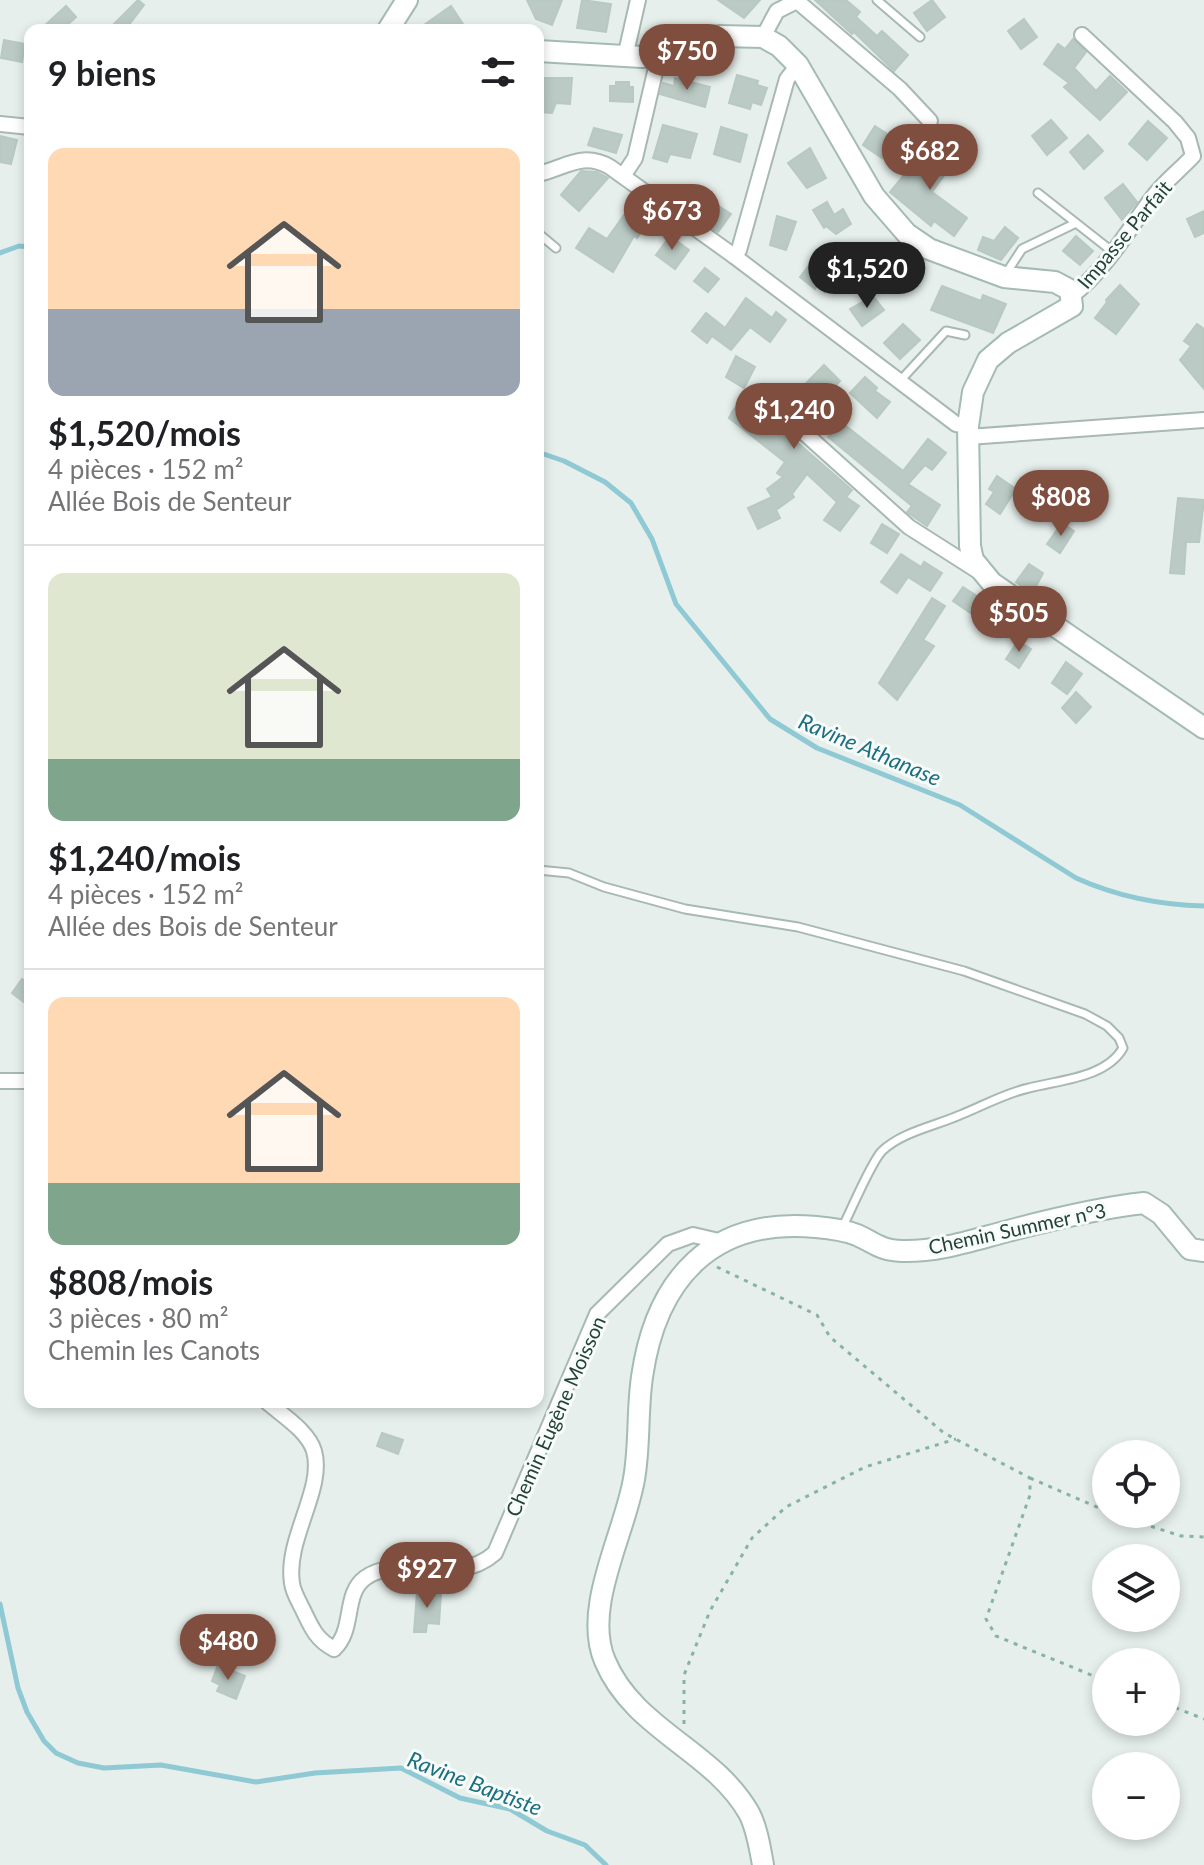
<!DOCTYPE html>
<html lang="fr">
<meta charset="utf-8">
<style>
:root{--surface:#fff;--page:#f2f2f2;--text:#202124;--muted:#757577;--line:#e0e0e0;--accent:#7f4e3f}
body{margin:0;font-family:Lato,sans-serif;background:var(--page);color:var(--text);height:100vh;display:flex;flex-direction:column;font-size:30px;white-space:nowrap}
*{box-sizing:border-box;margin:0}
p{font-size:26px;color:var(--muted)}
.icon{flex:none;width:44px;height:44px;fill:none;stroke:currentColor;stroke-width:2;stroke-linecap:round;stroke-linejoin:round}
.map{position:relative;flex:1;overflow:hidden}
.drawer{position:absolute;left:24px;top:24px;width:520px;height:1384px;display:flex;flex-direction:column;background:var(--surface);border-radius:16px;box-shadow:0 4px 12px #0003}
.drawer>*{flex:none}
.controls{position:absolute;left:1092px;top:1440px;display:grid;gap:16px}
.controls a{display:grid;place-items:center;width:88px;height:88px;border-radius:50%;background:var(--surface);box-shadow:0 4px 12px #0003;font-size:40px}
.price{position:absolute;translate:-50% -68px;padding:0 18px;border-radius:28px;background:var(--accent);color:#fff;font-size:26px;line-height:52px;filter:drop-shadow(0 2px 4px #0008)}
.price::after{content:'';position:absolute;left:50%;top:48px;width:24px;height:18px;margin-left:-12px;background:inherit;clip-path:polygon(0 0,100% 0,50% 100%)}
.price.current{background:#222;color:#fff}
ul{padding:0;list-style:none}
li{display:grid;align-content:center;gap:16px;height:424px;padding:0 24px}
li+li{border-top:2px solid var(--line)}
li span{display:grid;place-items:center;height:248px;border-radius:16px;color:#555}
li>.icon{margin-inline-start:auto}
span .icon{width:144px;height:144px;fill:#fffc;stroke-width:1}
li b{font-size:34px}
h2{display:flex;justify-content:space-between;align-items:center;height:96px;padding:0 24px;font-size:34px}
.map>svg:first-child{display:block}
</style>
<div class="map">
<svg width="1204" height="1865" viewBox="0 0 1204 1865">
<rect width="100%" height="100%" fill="#e6efeb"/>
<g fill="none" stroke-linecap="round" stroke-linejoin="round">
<g stroke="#8ec9d4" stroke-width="5">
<path d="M0,253L19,246L30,247"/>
<path d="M538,452L564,461L605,482L631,503L652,539L676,604L770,719L817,748L960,805L1076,878C1116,896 1161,905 1204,906"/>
<path d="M0,1604L18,1688L27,1712L44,1741L56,1753L78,1763L104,1768L161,1765L256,1782L315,1773L401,1768L460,1798L510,1809L547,1831L585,1845L606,1865"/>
</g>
</g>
<g fill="#bbcac4" stroke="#b8c9c2" stroke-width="2">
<path d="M138,0L144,5L125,30H108Z"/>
<path d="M527,0H562L552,25L536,19Z"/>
<path d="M582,0L611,4L606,32L577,28Z"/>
<path d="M718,0H760L744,18Z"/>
<path d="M815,0H846L860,12L856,17L877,36L882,31L908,55L894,71L854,32L852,34Z"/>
<path d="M932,0L945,17L927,31L914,13Z"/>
<path d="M66,6L76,17L62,30H40Z"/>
<path d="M451,6L467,30H417Z"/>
<path d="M1024,19L1037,37L1021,49L1008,31Z"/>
<path d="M1073,39L1086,52L1074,68L1096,91L1110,76L1127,92L1100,120L1064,87L1069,83L1044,64L1058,44L1065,49Z"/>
<path d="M4,40L25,44L22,62L1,58Z"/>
<path d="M737,75L758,81L757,85L767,88L761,105L752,102L750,109L729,103Z"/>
<path d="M545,78H572L570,104L556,103L552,113L540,112Z"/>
<path d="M675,78L710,87L705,107L660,94L663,83L674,86Z"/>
<path d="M616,82H629V87H633V102L610,101V86H616Z"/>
<path d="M1051,120L1067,138L1047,155L1032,136Z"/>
<path d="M1148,121L1167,138L1147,160L1129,144Z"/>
<path d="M663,125L697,134L690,158L670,154L667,162L653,158Z"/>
<path d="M875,126L895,139L882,158L863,145Z"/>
<path d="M721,127L747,135L740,162L714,154Z"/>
<path d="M594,128L622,135L616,153L588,145Z"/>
<path d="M1088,135L1103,151L1084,169L1070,152Z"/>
<path d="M0,136L17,140L11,164L0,162Z"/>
<path d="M940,147L956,159L932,192L967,218L954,236L934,221L931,226L890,192L904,175L907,178L928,151L933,155Z"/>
<path d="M810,148L826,178L807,188L788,163Z"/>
<path d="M581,171L597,172L608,178L579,211L561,195Z"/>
<path d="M1123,184L1137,202L1122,220L1105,198Z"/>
<path d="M711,201L731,214L718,232L706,224L709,219L703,214Z"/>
<path d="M827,202L834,215L843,209L851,224L836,234L826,226L824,228L813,210Z"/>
<path d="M631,205L650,219L637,238L634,236L613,272L576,248L589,228L607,239Z"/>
<path d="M1204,211V233L1195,237L1187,219Z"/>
<path d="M777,216L796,222L786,250L770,245Z"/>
<path d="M1005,227L1018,238L1001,260L978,250L983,237L994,241Z"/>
<path d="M670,236L689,250L675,269L656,255Z"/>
<path d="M1076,236L1093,251L1080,265L1063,251Z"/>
<path d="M890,253L914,273L903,285L877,268Z"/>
<path d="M814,259L836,277L825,292L817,286L815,289L800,277Z"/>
<path d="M705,268L719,279L708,292L694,281Z"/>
<path d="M1120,285L1139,304L1116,334L1095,318L1107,302L1106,300Z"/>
<path d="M942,286L981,301L983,295L1006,304L993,333L931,310Z"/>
<path d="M873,296L884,310L862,326L850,309Z"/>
<path d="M746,298L772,318L776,312L786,320L770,342L750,327L731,350L712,336L707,343L692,331L706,313L725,328Z"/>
<path d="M903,324L920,340L900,359L884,343Z"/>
<path d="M1197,324L1204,329V389L1180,360L1191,346L1184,341Z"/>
<path d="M736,356L755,367L744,388L726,377Z"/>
<path d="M824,365L840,381L804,420L792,423L791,437L852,490L846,497L859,506L840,531L824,520L837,502L807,474L792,494L794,497L776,510L780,518L758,529L748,508L772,497L767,489L783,477L777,473L785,462L729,418L732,412L745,395L773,417Z"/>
<path d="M865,377L877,388L875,391L890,402L877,418L850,393Z"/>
<path d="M841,422L903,471L928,439L946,453L932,470L925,465L908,484L940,505L927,526L907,512L912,506L828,437Z"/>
<path d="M997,476L1016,489L1000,514L986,504L994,492L989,489Z"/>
<path d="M1178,498L1204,500L1199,542H1186L1184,574L1170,573Z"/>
<path d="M1062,523L1074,531L1060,553L1047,544Z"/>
<path d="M882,524L899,534L887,553L871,543Z"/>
<path d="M901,554L921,567L924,562L942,573L930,591L908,577L897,593L881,582Z"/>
<path d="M1029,564L1043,573L1032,594L1016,582Z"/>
<path d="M963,587L993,606L985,623L953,601Z"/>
<path d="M932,598L945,606L923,640L934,646L897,700L879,683Z"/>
<path d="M1018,641L1031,649L1019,668L1006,659Z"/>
<path d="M1066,662L1082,674L1067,694L1052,683Z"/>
<path d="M1076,692L1091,707L1076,723L1062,708Z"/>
<path d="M22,979L30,985V1007L12,993Z"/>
<path d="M382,1433L403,1440L398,1454L377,1446Z"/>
<path d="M417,1592L441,1593L439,1624L427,1623L426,1632H414Z"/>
<path d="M218,1665L245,1676L236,1699L217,1691L220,1685L212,1681Z"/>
</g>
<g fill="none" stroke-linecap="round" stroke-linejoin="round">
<defs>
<g id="lane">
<path d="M877,0L920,37"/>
<path d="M1038,193L1113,252"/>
<path d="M538,233L556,248"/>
<path d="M1005,275L1022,249L1074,224"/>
<path d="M899,382L946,331L965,335"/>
<path d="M538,870L569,873L604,887L685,909L798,927L964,971L1085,1014L1107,1026L1119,1038L1123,1048C1106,1078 1059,1080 1029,1088C1005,1093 983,1106 960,1115C935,1126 902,1132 882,1151C871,1162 851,1211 842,1228"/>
</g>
<g id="street">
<path d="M763,37L777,11L797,1L900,89L930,121"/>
<path d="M625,57L638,0"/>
<path d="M0,124L30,127"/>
<path d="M538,174C565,168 582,151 610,167L734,256L956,424L968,426"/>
<path d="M623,176L635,158L659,55"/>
<path d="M734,256L739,250L787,79L798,65"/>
<path d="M1073,295C1106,269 1128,230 1153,197C1164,182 1180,170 1193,156L1188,138L1175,122L1082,35"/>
<path d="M800,429L909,527L978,571"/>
<path d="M968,437L1204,420"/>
<path d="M0,1081H30"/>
<path d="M267,1402C282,1415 308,1431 314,1451C325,1489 285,1539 292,1583C293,1593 300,1603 304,1612C312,1629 317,1640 334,1649C355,1630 343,1594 365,1578C399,1553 454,1589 495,1553L597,1314L668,1244L693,1235L723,1242"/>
</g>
<g id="secondary">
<path d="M388,30L407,0"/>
<path d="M538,51L642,57L674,51L719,36L763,37L779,46L798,65L874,196L907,234L929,249L1004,277L1055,282L1070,290L1072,306L1008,343L988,360L973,392L968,426L970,546L973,560L992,583L1204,728"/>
<path d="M763,1865C760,1848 757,1828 749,1813C713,1750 634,1730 605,1661C582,1608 625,1533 634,1479C640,1446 637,1411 642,1377C656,1279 712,1217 816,1227C828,1228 847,1231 857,1235C875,1243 879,1250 902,1251C939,1252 973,1240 1008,1231C1053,1219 1098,1208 1144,1203L1161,1214L1190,1249L1204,1251"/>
</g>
</defs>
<use href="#lane" stroke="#a8b8b2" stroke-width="11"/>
<use href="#street" stroke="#a8b8b2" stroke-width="18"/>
<use href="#secondary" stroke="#a4bbb3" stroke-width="24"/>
<g stroke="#86b3a5" stroke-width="3" stroke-dasharray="4 6" stroke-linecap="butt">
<path d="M717,1267L817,1315L830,1337L944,1433L1030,1478V1495L986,1619L996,1636L1106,1681"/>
<path d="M1030,1478L1106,1511"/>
<path d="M1113,1514L1181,1536L1204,1537"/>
<path d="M1166,1704L1204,1719"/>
<path d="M684,1724V1675L710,1611L752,1538L786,1507L865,1467L956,1439"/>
</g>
<use href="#lane" stroke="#fff" stroke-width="7"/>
<use href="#street" stroke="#fff" stroke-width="14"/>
<use href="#secondary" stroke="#fff" stroke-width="20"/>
</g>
<g text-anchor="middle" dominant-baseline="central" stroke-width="6" stroke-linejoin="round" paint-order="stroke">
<g font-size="20" fill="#24423a" stroke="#f7fbf9">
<text transform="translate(1124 234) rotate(-50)">Impasse Parfait</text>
<text transform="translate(1017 1228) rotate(-12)">Chemin Summer n°3</text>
<text transform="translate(555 1416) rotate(-66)">Chemin Eugène Moisson</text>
</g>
<g font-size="22" font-style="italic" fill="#1c6f80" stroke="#f7fbf9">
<text transform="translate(870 749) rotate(23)">Ravine Athanase</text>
<text transform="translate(475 1783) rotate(21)">Ravine Baptiste</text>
</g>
</g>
</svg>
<div class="controls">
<a><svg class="icon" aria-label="locate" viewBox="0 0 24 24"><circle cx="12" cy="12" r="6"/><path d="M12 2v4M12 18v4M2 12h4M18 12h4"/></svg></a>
<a><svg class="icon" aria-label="layers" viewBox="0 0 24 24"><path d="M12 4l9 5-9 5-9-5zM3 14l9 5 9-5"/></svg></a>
<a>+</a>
<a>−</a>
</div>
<b class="price" style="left:687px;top:92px">$750</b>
<b class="price" style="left:930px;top:192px">$682</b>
<b class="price" style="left:672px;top:252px">$673</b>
<b class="price current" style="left:867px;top:310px">$1,520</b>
<b class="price" style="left:794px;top:451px">$1,240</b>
<b class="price" style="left:1061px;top:538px">$808</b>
<b class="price" style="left:1019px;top:654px">$505</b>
<b class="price" style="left:427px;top:1610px">$927</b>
<b class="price" style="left:228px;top:1682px">$480</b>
<section class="drawer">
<h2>9 biens<svg class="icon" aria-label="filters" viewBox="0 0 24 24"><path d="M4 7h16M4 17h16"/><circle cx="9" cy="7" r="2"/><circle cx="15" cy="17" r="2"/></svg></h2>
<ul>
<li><span style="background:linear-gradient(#ffd9b3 65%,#9aa5b1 0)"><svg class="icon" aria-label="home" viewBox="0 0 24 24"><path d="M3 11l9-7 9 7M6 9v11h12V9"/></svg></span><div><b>$1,520/mois</b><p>4 pièces · 152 m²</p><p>Allée Bois de Senteur</p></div></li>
<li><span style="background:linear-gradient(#dfe7d0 75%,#7fa58c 0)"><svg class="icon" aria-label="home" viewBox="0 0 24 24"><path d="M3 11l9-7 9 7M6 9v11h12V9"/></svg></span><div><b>$1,240/mois</b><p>4 pièces · 152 m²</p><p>Allée des Bois de Senteur</p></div></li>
<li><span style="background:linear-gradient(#ffd9b3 75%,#7fa58c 0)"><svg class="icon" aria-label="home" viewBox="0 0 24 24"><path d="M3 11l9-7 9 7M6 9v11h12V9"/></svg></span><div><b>$808/mois</b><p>3 pièces · 80 m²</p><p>Chemin les Canots</p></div></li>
</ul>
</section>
</div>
